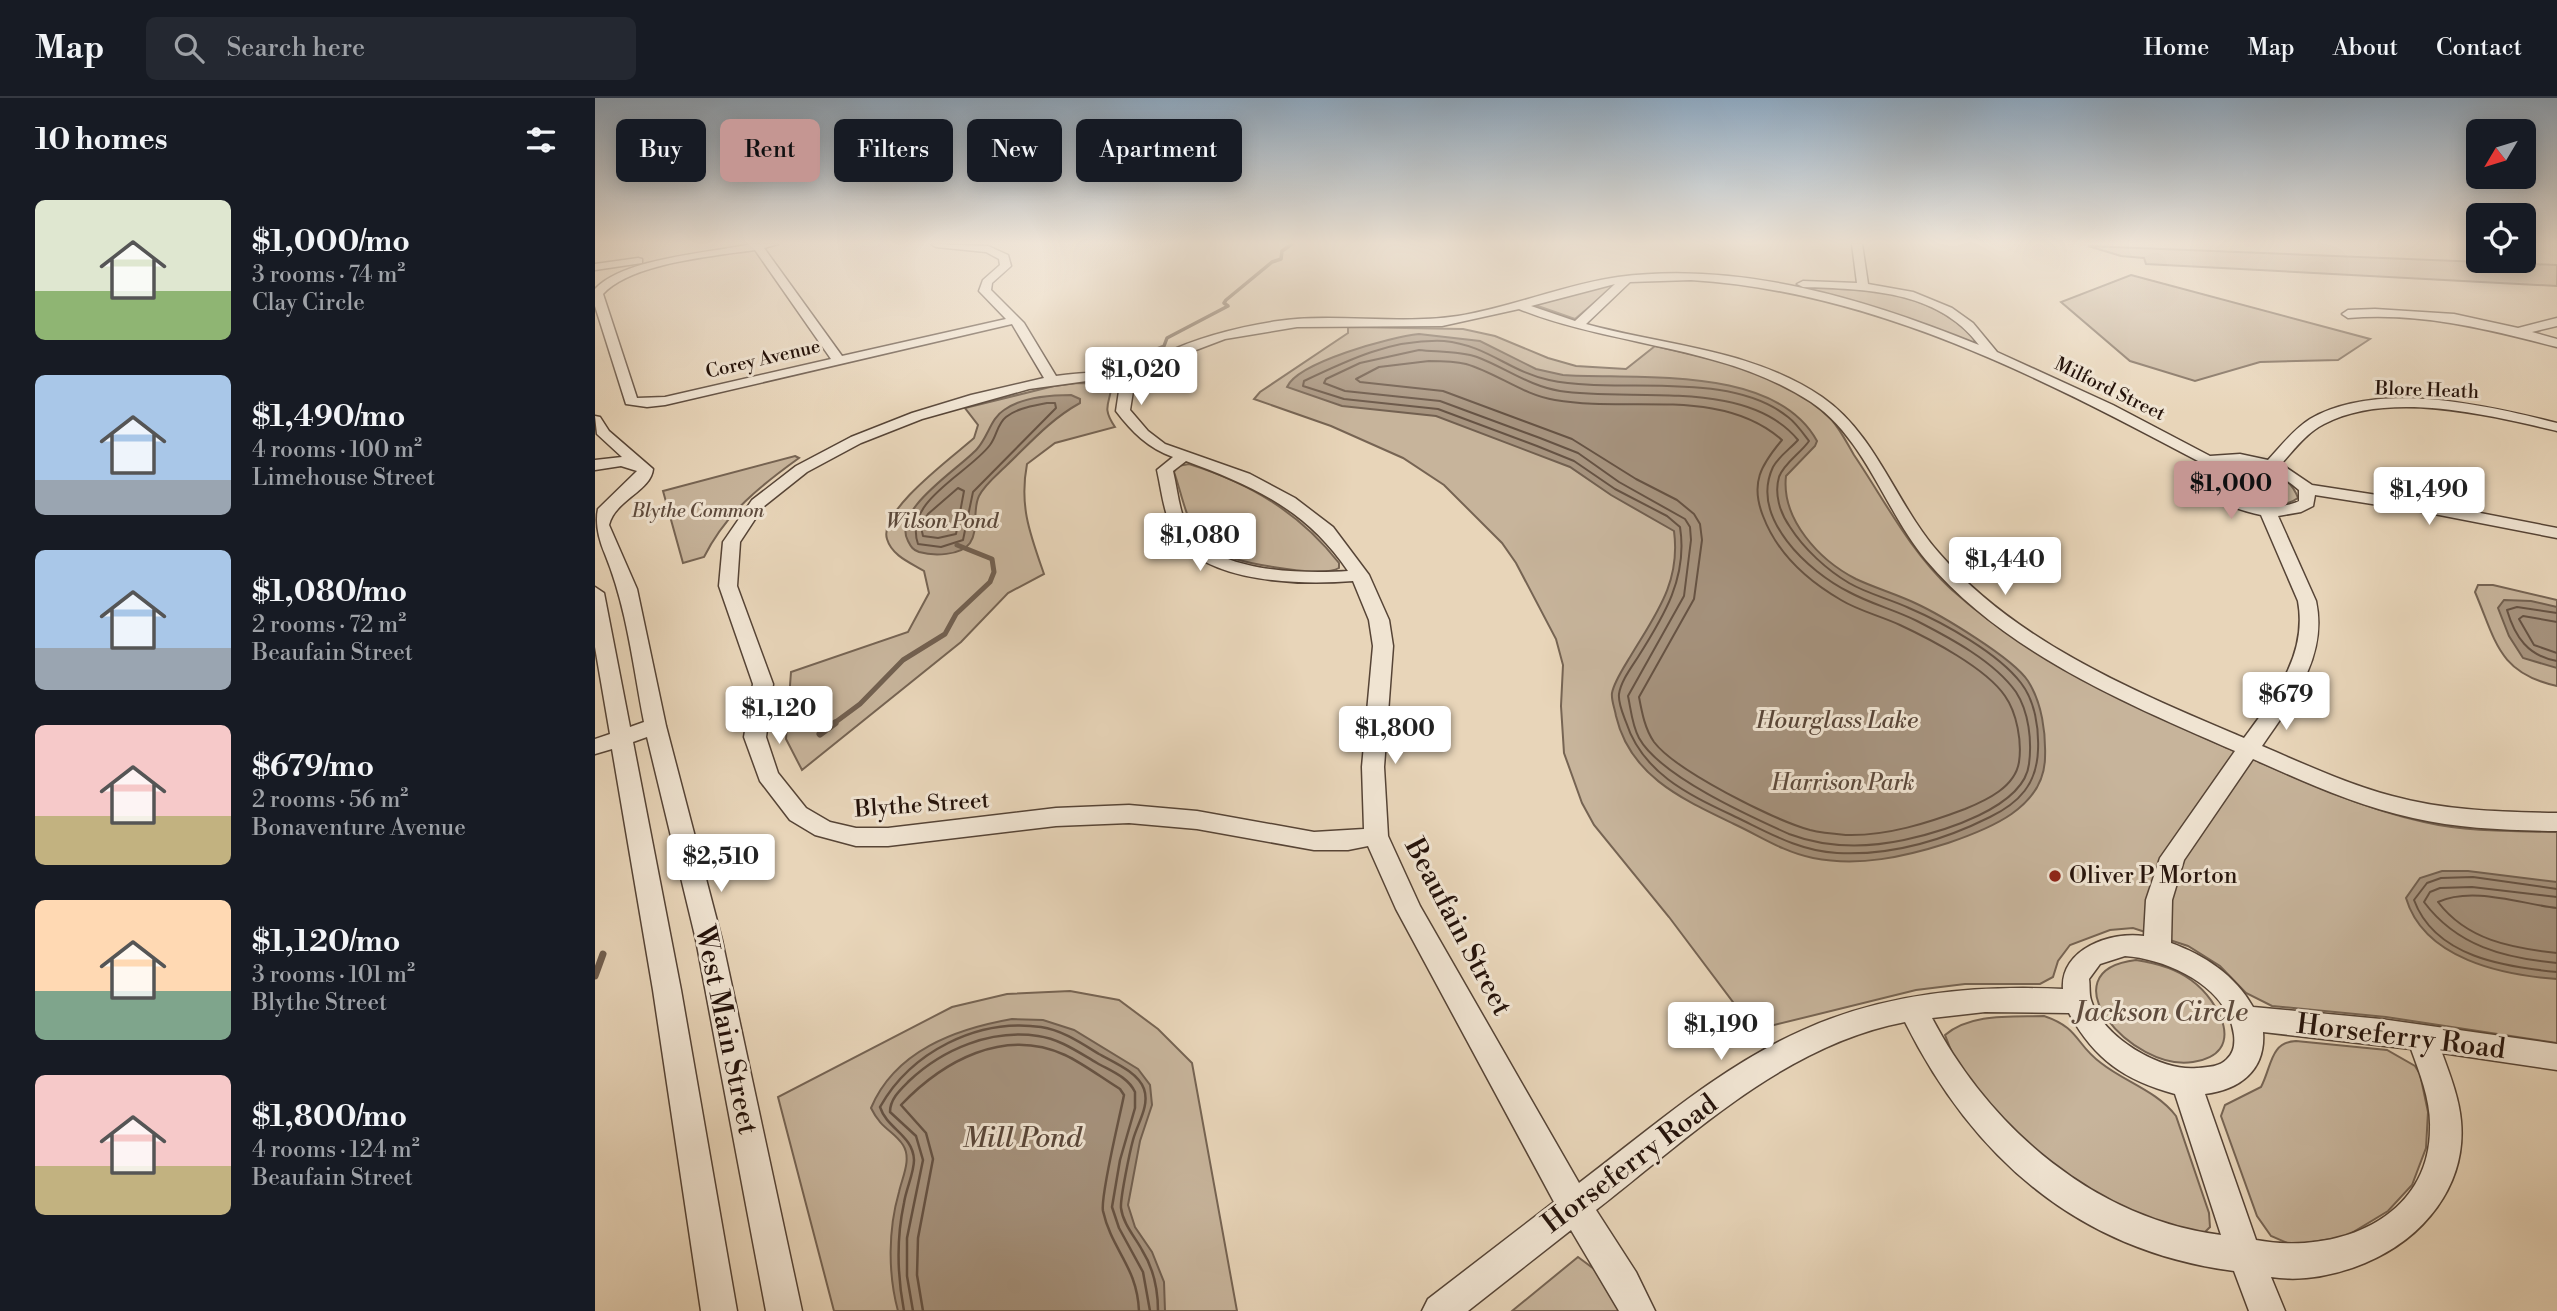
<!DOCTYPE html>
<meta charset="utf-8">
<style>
:root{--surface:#171b24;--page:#242831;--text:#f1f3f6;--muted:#9ea1a6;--line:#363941;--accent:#c59692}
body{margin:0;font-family:"Libre Bodoni",serif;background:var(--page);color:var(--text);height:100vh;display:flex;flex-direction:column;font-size:26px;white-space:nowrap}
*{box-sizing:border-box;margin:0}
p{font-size:23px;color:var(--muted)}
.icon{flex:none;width:38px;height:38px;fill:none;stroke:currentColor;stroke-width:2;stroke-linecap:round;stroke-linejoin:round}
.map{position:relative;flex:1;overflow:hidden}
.panel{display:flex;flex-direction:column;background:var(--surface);width:595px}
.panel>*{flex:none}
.hud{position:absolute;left:21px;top:21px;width:665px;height:63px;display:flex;gap:14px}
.needle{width:46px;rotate:232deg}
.fabs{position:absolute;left:1871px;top:21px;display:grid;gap:14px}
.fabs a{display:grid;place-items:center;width:70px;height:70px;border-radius:10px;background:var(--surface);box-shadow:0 4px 18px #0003;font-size:35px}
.price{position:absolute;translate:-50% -60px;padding:0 16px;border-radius:7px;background:#fff;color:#222;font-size:23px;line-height:46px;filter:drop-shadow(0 2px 4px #0008)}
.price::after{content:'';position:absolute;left:50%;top:42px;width:21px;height:16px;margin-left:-10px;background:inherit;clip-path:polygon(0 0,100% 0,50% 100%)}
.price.current{background:var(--accent);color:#111}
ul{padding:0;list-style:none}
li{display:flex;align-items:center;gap:21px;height:175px;padding:0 35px}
li span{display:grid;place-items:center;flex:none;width:196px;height:140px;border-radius:10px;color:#555}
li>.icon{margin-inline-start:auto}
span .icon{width:84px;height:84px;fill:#fffc;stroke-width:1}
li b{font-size:30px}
h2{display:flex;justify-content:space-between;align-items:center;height:84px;padding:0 35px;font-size:30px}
.tag{padding:0 24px;border-radius:10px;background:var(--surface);box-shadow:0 4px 18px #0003;font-size:24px;line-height:63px}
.tag.current{background:var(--accent);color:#111}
header{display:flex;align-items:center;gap:42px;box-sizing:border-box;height:98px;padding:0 35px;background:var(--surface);border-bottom:2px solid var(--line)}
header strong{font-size:33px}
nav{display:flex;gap:38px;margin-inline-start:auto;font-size:24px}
.search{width:490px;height:63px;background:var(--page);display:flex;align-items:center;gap:18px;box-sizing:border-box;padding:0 24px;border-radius:10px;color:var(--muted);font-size:26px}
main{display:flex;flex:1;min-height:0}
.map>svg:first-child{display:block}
</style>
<header>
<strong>Map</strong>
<div class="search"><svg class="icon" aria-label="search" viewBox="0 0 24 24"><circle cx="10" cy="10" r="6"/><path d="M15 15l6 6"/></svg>Search here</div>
<nav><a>Home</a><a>Map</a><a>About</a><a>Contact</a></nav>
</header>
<main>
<section class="panel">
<h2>10 homes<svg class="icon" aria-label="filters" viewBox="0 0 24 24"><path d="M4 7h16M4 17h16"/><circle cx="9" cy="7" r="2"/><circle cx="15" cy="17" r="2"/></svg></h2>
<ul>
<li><span style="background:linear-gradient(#dfe7d0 65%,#8fb573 0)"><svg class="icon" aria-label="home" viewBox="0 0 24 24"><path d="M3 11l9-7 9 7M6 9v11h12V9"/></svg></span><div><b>$1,000/mo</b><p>3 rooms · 74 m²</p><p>Clay Circle</p></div></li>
<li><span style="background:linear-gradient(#a9c7e8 75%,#9aa5b1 0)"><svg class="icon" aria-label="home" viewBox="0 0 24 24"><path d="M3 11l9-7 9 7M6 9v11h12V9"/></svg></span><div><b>$1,490/mo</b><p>4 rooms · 100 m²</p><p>Limehouse Street</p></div></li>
<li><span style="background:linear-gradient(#a9c7e8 70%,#9aa5b1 0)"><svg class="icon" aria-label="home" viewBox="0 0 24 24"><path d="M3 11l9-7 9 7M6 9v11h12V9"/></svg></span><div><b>$1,080/mo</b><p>2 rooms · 72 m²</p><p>Beaufain Street</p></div></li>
<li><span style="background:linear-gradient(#f6c9c9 65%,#c2b280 0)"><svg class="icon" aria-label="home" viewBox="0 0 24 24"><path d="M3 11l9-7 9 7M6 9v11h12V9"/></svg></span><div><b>$679/mo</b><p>2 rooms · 56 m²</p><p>Bonaventure Avenue</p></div></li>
<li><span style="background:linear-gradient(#ffd9b3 65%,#7fa58c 0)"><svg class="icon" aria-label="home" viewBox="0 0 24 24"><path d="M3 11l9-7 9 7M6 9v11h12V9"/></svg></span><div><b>$1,120/mo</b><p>3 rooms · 101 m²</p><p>Blythe Street</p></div></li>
<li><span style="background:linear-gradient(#f6c9c9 65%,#c2b280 0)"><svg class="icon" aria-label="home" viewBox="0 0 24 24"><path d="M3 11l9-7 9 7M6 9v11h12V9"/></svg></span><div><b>$1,800/mo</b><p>4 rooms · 124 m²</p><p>Beaufain Street</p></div></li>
</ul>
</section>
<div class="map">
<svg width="1962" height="1213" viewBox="0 0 1962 1213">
<rect width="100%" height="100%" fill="#e8d5b9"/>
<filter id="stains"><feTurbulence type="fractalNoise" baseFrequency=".00286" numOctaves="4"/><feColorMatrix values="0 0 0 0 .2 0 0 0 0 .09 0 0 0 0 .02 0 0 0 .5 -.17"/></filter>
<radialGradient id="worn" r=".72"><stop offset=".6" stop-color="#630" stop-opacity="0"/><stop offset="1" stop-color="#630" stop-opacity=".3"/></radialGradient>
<g fill="#c7b49b" stroke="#766453" stroke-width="2">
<path d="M1493,148L1962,167V188L1551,166L1549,160L1526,158Z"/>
<path d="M1536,177L1775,241L1743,262L1665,264L1600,283L1535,263L1466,204Z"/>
<path d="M1013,187L1019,188L980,221L940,207Z"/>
<path d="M1207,187C1271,191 1336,192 1382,243L1373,245L1199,190Z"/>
<path d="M753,229L868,231L900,238L953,260L981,268L1031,271L1060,248C1116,261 1196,275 1236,321C1245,331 1252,345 1259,357C1290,403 1315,453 1356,491C1434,562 1543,610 1639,653C1701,680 1762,709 1829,724C1872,734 1918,733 1962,734V945L1791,919L1677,908L1651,895L1625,868L1593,848L1538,830L1515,832L1475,847L1463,863L1458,879L1445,886H1370L1321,892L1159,932L1074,819L999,727L987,705L969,655L966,608L968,567L961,541L921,465L907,445L849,387L808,360L736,328L659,301L665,294L753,235Z"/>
<path d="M482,285L517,286C515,306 506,309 520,329L460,345L432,366C424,408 435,436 449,476L413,495L366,544L207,672L191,641L196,574L313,534L334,495L329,473C316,465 297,458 292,441C283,413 359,358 379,340L383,327L370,310L459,288Z"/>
<path d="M200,358L204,360C165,388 131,415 109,459L88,465L68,393Z"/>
<path d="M1631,365C1659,366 1693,371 1703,400C1684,414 1639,407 1622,389C1619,385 1617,379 1614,374L1618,369Z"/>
<path d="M594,366C655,385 705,415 744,465V470C728,480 656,466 637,460C625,455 609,447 602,435C590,419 586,393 579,374L583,368Z"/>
<path d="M1883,487H1898L1962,502V588C1903,575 1901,543 1880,494Z"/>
<path d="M1541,862C1561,865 1580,870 1596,882C1625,903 1653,956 1598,964C1537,974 1449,873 1541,862Z"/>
<path d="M475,893L524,902L563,931L597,965L642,1213H239L183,999L357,909L412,896Z"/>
<path d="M1449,918C1485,930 1480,946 1506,965C1530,984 1562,993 1581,1018L1614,1115L1615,1129L1609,1135H1597L1526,1111L1435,1054L1365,975L1350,937C1376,915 1416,919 1449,918Z"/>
<path d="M1701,943L1792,952L1820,968L1825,976L1833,1014L1831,1050L1817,1087L1793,1113L1750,1139L1697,1147L1676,1138L1662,1118L1626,1018L1630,1007L1666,989C1677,968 1675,944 1701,943Z"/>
<path d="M983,1159L999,1171L1027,1213H917Z"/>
</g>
<g fill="#a6937e" stroke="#726050" stroke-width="2">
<path d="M824,236L885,243L941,271L968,277C1042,282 1180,266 1222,343L1220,348L1191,378C1186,421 1224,462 1261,481C1280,490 1301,496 1320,505C1346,517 1418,560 1433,583C1447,605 1451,635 1450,660C1449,710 1394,731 1353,745C1309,759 1264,769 1218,760C1188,754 1165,738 1139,726C1087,701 1035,678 1021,618C1020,611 1016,602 1017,595C1019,584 1029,569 1035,559C1060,517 1086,485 1079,433L1016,397L975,369L841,318L747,308L692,289C703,264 796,239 824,236Z"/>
<path d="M476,297L485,301V305C456,321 436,344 412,367C403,376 390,386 384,398C377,412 384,432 375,445C366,458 338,458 324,454C318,452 316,449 313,443C296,412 364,371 382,351C393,339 396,320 409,312C427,299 454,297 476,297Z"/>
<path d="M1909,502L1936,503L1962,509V570L1928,560L1914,538L1903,510Z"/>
<path d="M1847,773H1873L1962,784V881C1907,877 1829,861 1811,800L1825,780Z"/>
<path d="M417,921L448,922L479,932L543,971L555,987L557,1007L545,1043L533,1107L540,1129L557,1154L569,1184L570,1213H303C293,1176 293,1132 304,1094C307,1080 317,1061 308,1047C299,1033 286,1031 276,1010C300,953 360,931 417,921Z"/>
</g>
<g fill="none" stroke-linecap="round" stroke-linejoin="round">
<g stroke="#665344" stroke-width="2">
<path d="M849,243C892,247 915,274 954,282C1025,297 1133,271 1193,319C1201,325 1208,335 1214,343C1206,355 1189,365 1184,379C1179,396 1185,415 1195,429C1209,451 1232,472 1254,485C1273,496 1295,501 1314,510C1349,525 1403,555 1426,585C1440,603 1444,630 1443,652C1442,686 1424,705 1395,719C1347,743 1296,758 1242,755C1205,753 1176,736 1143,720C1097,698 1048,677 1031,624C1028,616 1023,605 1024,596C1026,583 1036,570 1043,559C1069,518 1093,479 1085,429L1072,418L1020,391L979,363L942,348L843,311L749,301L708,288L709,283C755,261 797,241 849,243Z"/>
<path d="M824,252C842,254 865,253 882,259C911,270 934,288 965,293C1038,304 1152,280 1203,342C1195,351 1184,358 1178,369C1154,420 1214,474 1254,494C1276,506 1300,512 1322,523C1355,540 1399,563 1421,594C1434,614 1437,643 1434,666C1429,710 1346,734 1309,742C1271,750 1231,750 1194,736C1154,718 1065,678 1044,640C1037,627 1036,612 1033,598L1089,498L1096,442L1095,429L1090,421L1024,384L983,355L945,340L845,303L750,293L729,285L731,281L765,265Z"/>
<path d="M834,263C846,263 859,263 871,266C902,275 928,297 960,302C1034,315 1126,288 1187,342C1166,367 1155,385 1168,418C1182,455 1213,483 1246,502C1264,513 1286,518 1305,527C1335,541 1391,570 1410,598C1422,615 1427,644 1424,664C1420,689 1392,702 1370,711C1333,725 1292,738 1252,737C1240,736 1227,735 1215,732C1179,722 1081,673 1059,644C1050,631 1047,615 1044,599L1099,501L1107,442L1105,426L1099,416L1082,402L1041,381L977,341L848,293L765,284L761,281L784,269Z"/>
<path d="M452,305H460L461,310L378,394L368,442L346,449L323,446C308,403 373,376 395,347C402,338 402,326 411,319C422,310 438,308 452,305Z"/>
<path d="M363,390L369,393L361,436L343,440L328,438L326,429L333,416Z"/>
<path d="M1962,515L1922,509L1912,512C1920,539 1933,558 1962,563"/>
<path d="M1962,524L1928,518L1924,521L1939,547L1962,555"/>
<path d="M1962,791L1878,779L1846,780L1832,785L1819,802C1840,859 1910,869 1962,874"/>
<path d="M1962,799L1877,789L1845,790L1835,794L1829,804C1862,848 1909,860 1962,865"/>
<path d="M1962,810C1926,806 1878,788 1843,804C1872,842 1916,850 1962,855"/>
</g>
<g stroke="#665344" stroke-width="2.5">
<path d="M309,1213C302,1176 301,1142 309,1105C311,1091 319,1075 319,1062C318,1037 292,1031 285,1009C316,954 382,920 446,929C467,932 486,945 504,956C518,964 543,974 549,991C555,1008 542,1026 538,1042C535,1053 525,1101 526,1110C528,1126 540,1139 547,1152C559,1171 563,1191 563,1213"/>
<path d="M318,1213L312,1178V1140L328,1062L321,1038L295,1014C295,1001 305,992 314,983C348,951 396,931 443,938C465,941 483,954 502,965C516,973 533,979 540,994V1010L525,1062L517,1109L524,1130L548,1174L555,1213"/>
<path d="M328,1213L322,1177L323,1140L338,1061L331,1035L306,1007C348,963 409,929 470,957C489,966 507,980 525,991L529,997C525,1018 505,1098 508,1113C517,1153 542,1168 544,1213"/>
</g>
<path stroke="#726050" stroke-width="3.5" d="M522,267L569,248L572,240L633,208L629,205L631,202L677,164L686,161L687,153L697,146"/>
<path stroke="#726050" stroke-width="5" d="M238,626L265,606L308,562L350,536L361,516L395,484L399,474L397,461L362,447"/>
<g stroke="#726050" stroke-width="7">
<path d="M225,636L240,625"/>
<path d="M0,878L8,856"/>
</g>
<defs>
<g id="minor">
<path d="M156,146H183L169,150L247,258L411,221L384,193L388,182L405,167L404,161L391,154L341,149L336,146L393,148L413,157L416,168L397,185L396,192L429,225L461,278C477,276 493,274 509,275C517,275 528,277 535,276C545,274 557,261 566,257C603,239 643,229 683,223C743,215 803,227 863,218C918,209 968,187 1023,179C1145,163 1271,201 1384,247C1343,192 1270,191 1208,189L1202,186L1208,183L1262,185L1257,146H1267L1273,186L1318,194L1357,210L1378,225L1402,254L1518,307L1615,358L1645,356L1673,362C1686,348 1699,331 1715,321C1783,282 1891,307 1962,325V333C1894,317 1794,292 1729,326C1711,335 1699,352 1686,366L1717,387L1834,405L1962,430V440L1834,415L1720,397L1718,408L1706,414L1683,418L1721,503C1733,559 1697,604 1667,648C1709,666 1752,686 1797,698C1851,713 1907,714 1962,715V733C1914,732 1865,731 1818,720C1762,708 1710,684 1658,661L1589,762L1577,802L1576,845C1609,857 1640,877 1658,909L1786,921L1962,946V972L1847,955C1855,977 1864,1000 1866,1023C1872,1088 1828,1141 1770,1165C1741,1177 1708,1184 1676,1179L1690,1213H1654L1639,1173C1484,1153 1378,1060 1310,924C1189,947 1095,1039 1001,1112L1041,1174L1060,1213H1024L976,1132L873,1213H827L833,1201L959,1104L801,811L773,748L753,752H719L602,731L534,725L461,728L293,748H261L220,737L195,722L165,683L149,639L158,586L124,488L128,444L157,402L201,368L256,339L317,315L376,297L449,280L417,226L70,307L52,309L31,306L0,208V191C29,160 115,155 156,146ZM160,152L236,261L70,299L42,300L8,196C36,165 119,158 160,152ZM1096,182C1278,193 1445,279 1603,363L1599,367L1598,378C1615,402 1638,411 1666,417L1703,503C1713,557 1679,599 1649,640C1541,594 1423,546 1344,455C1301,407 1282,337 1227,299C1157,251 1070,248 991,226L1035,184ZM1020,186L980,223L936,208ZM924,211C1019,249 1129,247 1216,304C1271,341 1290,413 1331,462C1410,555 1530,605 1640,653L1565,760L1551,802L1549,838C1516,833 1465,851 1468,891C1378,887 1290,895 1208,932C1126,968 1055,1031 984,1085L825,808L793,738L789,669L798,548L794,522L774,477L738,429L700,400L655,376L570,346L553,333L535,312L538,293L550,278L572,263L630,241L702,229L847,228ZM499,282L531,284L524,293L521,313C537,334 553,350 578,359L562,372C567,394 569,420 582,439C612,486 709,487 758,483L774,522L778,548L767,669L769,731L719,734L602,713L534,707L461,710L293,730H261L235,724L211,710L183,675L171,639L178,586L142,488L145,444L168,409L212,374L266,345L327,321L434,291ZM591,363C658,388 711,411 753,473C710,476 624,475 596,435C584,418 583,393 578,373ZM1623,365C1654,364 1680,371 1704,392V403C1675,417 1633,402 1614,378L1615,369ZM1530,858C1572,861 1633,888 1639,937C1640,946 1639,955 1632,961C1624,969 1614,969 1602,970C1566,974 1507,939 1496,902C1494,896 1495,887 1494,881L1505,866ZM1390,914L1474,915C1499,961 1529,982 1580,996L1626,1137C1500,1121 1395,1030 1337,920ZM1668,934L1816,951C1825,976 1836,1003 1835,1030C1835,1122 1740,1157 1661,1142L1610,996C1645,992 1671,972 1668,934Z"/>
<path d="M43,160L47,161V165L0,172V166Z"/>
<path d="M1780,211L1859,216L1923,230L1962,220V228L1937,234L1962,241V249C1892,231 1826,214 1753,220L1747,216L1753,212Z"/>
<path d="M0,318L5,319L14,333L58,371C56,393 20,402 14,427L42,491L71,628L127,842L207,1213H171L101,842L52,639L38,644L86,892L142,1213H106L58,892L17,651L0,656V641L15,636L0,549V489L9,495L35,629L49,624C38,568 32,510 10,456C4,442 0,425 3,411L42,373L26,368L0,372V362L27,359L2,336Z"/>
</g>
</defs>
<use href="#minor" stroke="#564436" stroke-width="3"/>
<use href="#minor" fill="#f0e4d2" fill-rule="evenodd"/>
</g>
<linearGradient id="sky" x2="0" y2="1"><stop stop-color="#8da7be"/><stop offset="0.46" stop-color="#f5ece0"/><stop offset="1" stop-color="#f5ece0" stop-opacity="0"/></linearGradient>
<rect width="1962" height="315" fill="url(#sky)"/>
<circle fill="#8f2418" stroke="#f0e4d2" stroke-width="2.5" cx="1460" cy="778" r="7"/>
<g text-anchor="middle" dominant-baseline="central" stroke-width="6" stroke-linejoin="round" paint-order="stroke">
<g font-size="19" fill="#25130b" stroke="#f0e4d2">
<text transform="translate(168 261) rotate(-13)">Corey Avenue</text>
<text transform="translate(1515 291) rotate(26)">Milford Street</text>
<text transform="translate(1832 292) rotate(2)">Blore Heath</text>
</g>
<g font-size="19" font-style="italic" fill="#5e4b3d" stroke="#f0e4d2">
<text x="103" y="413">Blythe Common</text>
</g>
<g font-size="21" font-style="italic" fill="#594639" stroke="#f0e4d2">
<text x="347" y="424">Wilson Pond</text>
</g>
<g font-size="23" font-style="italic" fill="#5e4b3d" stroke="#f0e4d2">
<text x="1248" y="685">Harrison Park</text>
</g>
<g font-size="23" fill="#25130b" stroke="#f0e4d2">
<text transform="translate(327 707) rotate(-4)">Blythe Street</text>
</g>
<g font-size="23" fill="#25130b" stroke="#f0e4d2" text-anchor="start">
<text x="1474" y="778">Oliver P Morton</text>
</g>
<g font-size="24" font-style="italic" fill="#594639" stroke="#f0e4d2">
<text x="1242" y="623">Hourglass Lake</text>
</g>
<g font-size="28" fill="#25130b" stroke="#f0e4d2">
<text transform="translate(863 829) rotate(62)">Beaufain Street</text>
<text transform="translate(131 932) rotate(78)">West Main Street</text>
<text transform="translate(1806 939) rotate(7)">Horseferry Road</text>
<text transform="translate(1035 1066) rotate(-37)">Horseferry Road</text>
</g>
<g font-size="28" font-style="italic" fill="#5e4b3d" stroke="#f0e4d2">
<text x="1566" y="914">Jackson Circle</text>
</g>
<g font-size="28" font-style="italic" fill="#594639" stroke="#f0e4d2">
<text x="427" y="1040">Mill Pond</text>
</g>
</g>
<rect width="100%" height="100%" filter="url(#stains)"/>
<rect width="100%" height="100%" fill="url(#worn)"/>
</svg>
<div class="fabs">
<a><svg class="needle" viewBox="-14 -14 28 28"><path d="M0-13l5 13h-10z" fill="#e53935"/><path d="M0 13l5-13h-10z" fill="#9ea1a6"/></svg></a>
<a><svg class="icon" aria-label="locate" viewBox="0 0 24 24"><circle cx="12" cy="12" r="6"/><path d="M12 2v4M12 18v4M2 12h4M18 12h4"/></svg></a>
</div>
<b class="price" style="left:546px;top:309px">$1,020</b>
<b class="price current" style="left:1636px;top:423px">$1,000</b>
<b class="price" style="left:1834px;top:429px">$1,490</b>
<b class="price" style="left:605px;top:475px">$1,080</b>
<b class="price" style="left:1410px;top:499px">$1,440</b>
<b class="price" style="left:1691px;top:634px">$679</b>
<b class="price" style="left:184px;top:648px">$1,120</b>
<b class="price" style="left:800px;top:668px">$1,800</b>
<b class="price" style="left:126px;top:796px">$2,510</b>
<b class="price" style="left:1126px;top:964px">$1,190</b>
<div class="hud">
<a class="tag">Buy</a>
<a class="tag current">Rent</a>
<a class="tag">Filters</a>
<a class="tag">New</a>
<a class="tag">Apartment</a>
</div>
</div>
</main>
